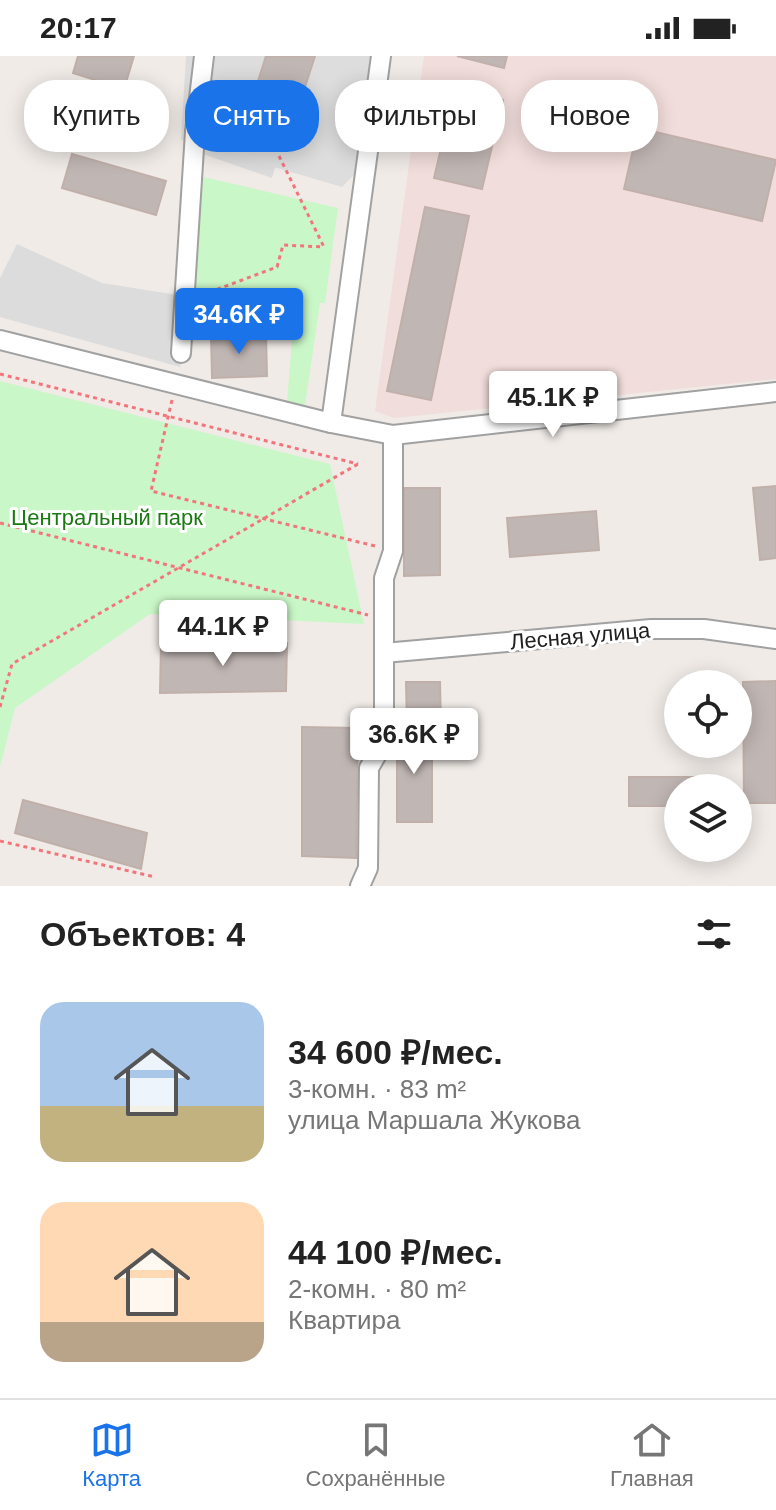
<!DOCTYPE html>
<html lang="ru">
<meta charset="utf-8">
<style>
:root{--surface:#fff;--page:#f2f2f2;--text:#222;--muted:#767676;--line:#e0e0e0;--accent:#1a73e8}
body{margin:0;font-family:Helvetica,sans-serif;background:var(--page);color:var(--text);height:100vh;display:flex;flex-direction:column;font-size:30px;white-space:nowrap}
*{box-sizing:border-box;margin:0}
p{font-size:26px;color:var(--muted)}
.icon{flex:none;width:44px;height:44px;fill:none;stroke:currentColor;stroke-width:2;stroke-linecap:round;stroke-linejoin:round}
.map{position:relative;height:830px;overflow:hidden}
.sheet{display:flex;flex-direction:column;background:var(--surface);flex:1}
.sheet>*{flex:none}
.guide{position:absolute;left:24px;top:24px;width:728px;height:72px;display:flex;gap:16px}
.fabs{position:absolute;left:664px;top:614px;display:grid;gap:16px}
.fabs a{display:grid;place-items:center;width:88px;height:88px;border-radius:50%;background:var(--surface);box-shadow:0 4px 20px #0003;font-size:40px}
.price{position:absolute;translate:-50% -68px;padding:0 18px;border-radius:8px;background:#fff;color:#222;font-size:26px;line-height:52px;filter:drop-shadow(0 2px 4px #0008)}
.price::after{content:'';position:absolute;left:50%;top:48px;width:24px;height:18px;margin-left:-12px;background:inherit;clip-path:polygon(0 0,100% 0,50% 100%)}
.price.active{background:var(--accent);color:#fff}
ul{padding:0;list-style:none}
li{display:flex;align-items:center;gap:24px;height:200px;padding:0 40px}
li span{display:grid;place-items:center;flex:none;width:224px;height:160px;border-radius:24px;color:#555}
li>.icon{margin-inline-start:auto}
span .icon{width:96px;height:96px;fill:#fffc;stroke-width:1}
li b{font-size:34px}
h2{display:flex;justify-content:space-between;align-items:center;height:96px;padding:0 40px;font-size:34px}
.pill{padding:0 28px;border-radius:32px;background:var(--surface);box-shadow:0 4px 20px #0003;font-size:28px;line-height:72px}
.pill.active{background:var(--accent);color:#fff}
.status{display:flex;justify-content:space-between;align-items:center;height:56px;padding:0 40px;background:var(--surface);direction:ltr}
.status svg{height:22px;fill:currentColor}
.menu{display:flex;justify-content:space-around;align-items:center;height:112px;border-top:2px solid var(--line);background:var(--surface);font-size:22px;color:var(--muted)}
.menu a{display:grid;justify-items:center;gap:4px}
.menu .active{color:var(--accent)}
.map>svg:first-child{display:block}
</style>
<div class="status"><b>20:17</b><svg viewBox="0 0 49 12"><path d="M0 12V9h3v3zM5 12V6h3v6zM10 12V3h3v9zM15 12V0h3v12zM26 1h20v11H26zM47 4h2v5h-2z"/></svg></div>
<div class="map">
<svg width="776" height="830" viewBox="0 0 776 830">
<rect width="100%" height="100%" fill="#f0ebe7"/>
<path fill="#dedddd" d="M186,0H372L357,116L342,131L181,84Z"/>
<path fill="#f1dddb" d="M424,0H776V323L394,362L375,355Z"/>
<g fill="#caf7c7">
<path d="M199,120L338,152L325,247H320L304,356L287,348L293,269L184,246Z"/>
<path d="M0,325L330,408L364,568L150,558L15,652L0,711Z"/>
</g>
<g fill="#dcdcdc">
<path d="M202,86L275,111L272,122L200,97Z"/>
<path d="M17,188L102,227L184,240L180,311L0,261V222Z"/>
</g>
<g fill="#c0b6b3" stroke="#c1b0aa" stroke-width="2">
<path d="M78,0H134L124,33L73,17Z"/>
<path d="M266,0H315L285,93L241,79Z"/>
<path d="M457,0H507L504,12Z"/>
<path d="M455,33L503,44L482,133L434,122Z"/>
<path d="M638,72L776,104L762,165L624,133Z"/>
<path d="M72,98L166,125L156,159L62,132Z"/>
<path d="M425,151L469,160L431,344L387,335Z"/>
<path d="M266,278L267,320L212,322L211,279Z"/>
<path d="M776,430V502L760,504L753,432Z"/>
<path d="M404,432H440V519L404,520Z"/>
<path d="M596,455L599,494L510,501L507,462Z"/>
<path d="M161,587H287L286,635L160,637Z"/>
<path d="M776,625V747H744L743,626Z"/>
<path d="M406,626H440L441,671H407Z"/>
<path d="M302,671L358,672L356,802L302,800Z"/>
<rect x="397" y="674" width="35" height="92"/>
<path d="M629,721H699V732H678V750H629Z"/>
<path d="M23,744L147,777L141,813L15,777Z"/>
</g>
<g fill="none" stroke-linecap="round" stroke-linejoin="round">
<defs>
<g id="minor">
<path d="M204,0L195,76L216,82"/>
<path d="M0,284L331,367L381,0"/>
<path d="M181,297L195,76"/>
<path d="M331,367L393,379L776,336"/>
<path d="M393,379V495L384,522V597L651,573H704L776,583"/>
<path d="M360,830L368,812L369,712L384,686V597"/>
</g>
</defs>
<use href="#minor" stroke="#a1a1a1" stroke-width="22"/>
<g stroke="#f3757c" stroke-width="3" stroke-dasharray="4 4" stroke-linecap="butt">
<path d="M279,100L324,191"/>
<path d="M202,239L277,211L283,189L324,191"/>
<path d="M0,318L358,408"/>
<path d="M172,344L151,435L375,490"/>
<path d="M0,467L368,559"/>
<path d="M0,651L12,608L358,408"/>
<path d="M0,785L155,821"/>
</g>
<use href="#minor" stroke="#fff" stroke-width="18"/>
</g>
<g text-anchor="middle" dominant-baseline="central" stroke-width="6" stroke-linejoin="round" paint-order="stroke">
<g font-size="22" fill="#197a12" stroke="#fff">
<text x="107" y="461">Центральный парк</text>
</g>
<g font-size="22" fill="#202020" stroke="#fff">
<text transform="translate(580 580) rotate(-5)">Лесная улица</text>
</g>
</g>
</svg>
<div class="fabs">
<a><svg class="icon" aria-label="locate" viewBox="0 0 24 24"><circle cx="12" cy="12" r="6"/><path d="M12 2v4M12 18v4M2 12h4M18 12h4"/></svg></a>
<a><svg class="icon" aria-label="layers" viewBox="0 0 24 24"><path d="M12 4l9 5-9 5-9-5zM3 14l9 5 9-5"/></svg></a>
</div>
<b class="price active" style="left:239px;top:300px">34.6K ₽</b>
<b class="price" style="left:553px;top:383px">45.1K ₽</b>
<b class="price" style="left:223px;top:612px">44.1K ₽</b>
<b class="price" style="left:414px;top:720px">36.6K ₽</b>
<div class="guide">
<a class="pill">Купить</a>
<a class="pill active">Снять</a>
<a class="pill">Фильтры</a>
<a class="pill">Новое</a>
</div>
</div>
<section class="sheet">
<h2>Объектов: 4<svg class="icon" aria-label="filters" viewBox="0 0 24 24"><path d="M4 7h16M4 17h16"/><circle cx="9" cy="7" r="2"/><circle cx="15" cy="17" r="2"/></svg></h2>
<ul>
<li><span style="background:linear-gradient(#a9c7e8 65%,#c2b280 0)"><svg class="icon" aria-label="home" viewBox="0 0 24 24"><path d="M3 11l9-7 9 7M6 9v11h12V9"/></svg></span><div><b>34 600 ₽/мес.</b><p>3-комн. · 83 m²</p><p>улица Маршала Жукова</p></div></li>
<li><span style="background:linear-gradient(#ffd9b3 75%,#b9a48a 0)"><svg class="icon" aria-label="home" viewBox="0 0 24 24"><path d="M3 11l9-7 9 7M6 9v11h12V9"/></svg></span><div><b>44 100 ₽/мес.</b><p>2-комн. · 80 m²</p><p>Квартира</p></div></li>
</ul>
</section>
<nav class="menu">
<a class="active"><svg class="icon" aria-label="map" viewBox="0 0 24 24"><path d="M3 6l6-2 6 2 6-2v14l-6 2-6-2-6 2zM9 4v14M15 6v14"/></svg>Карта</a>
<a><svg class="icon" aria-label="saved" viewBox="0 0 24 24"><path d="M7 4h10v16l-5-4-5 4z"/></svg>Сохранённые</a>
<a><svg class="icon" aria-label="home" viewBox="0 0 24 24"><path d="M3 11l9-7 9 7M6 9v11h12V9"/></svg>Главная</a>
</nav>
